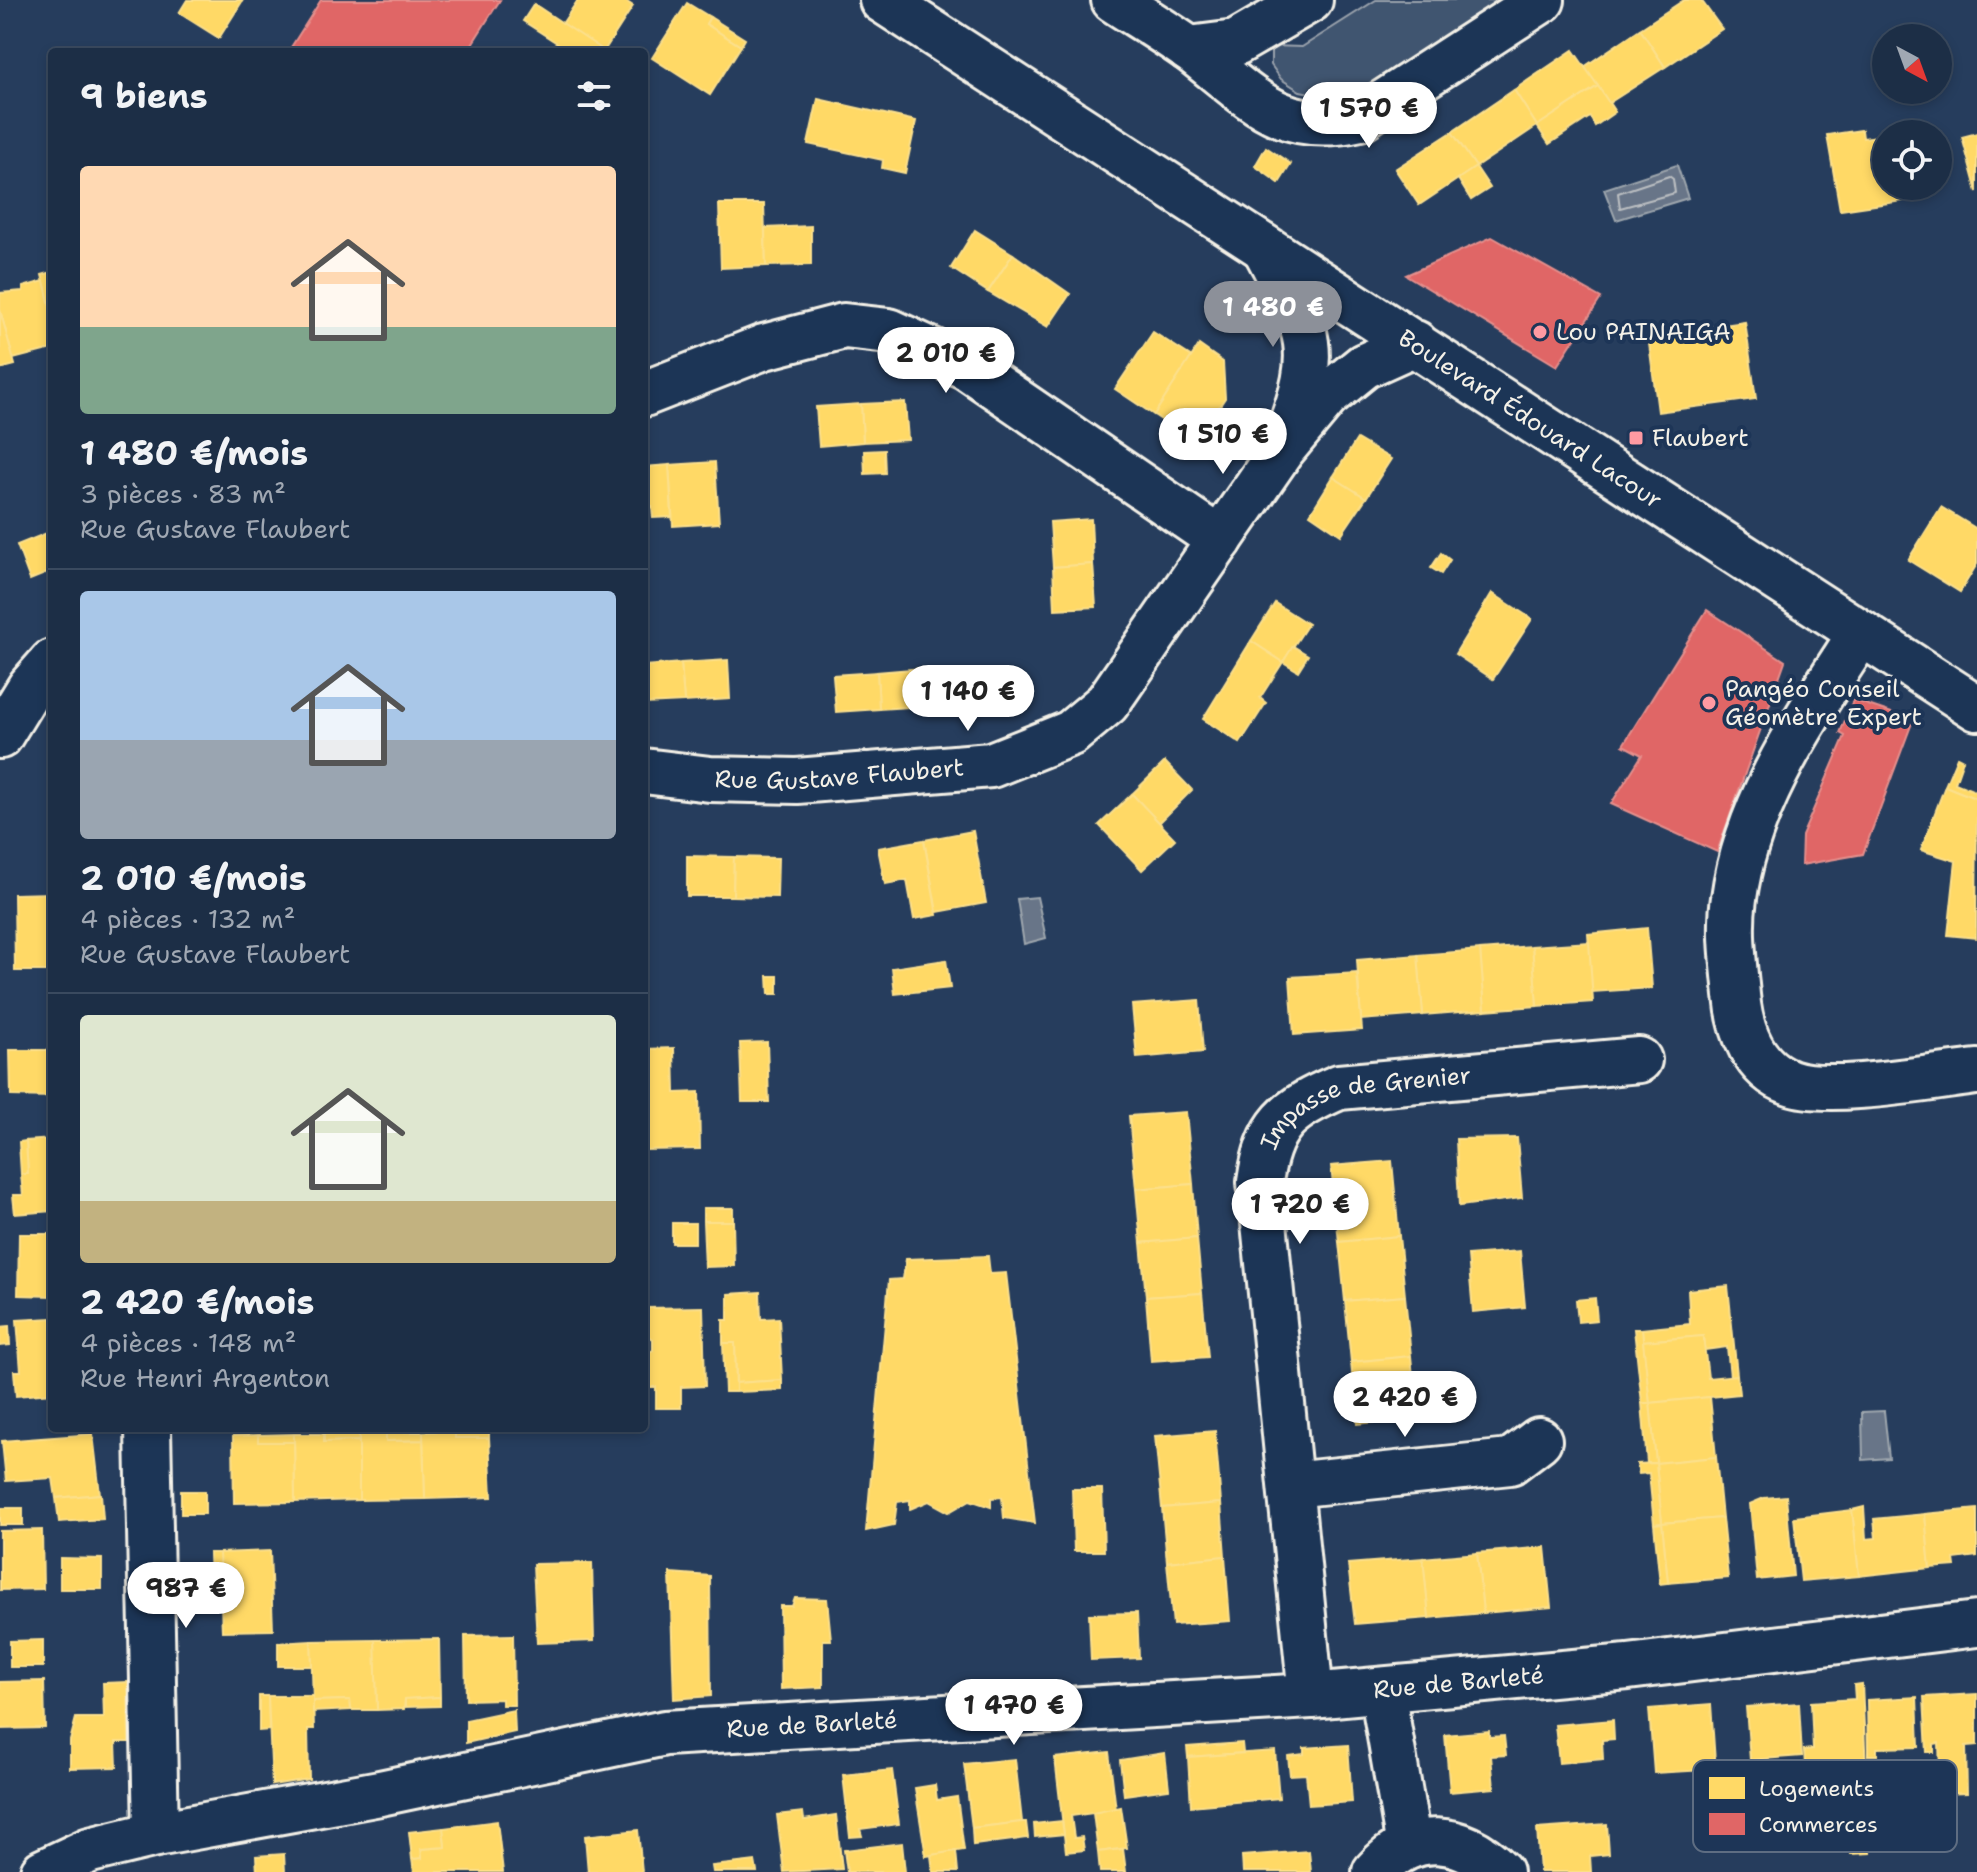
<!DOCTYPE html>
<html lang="fr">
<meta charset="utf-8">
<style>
:root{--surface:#1c2e46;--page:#25364d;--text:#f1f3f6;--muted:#a0a8b3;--line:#3a4a5f;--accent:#8c9099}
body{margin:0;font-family:"Shantell Sans",sans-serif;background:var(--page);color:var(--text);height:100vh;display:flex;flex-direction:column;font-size:30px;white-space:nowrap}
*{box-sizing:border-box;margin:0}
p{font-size:26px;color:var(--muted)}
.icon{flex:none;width:44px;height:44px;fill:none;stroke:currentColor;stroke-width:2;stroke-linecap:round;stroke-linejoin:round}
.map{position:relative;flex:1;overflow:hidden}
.panel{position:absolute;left:48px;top:48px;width:600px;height:1384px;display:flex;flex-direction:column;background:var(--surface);border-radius:8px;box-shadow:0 4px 12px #0003,0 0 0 2px var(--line)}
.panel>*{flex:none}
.needle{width:52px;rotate:139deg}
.buttons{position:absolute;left:1872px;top:24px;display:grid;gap:16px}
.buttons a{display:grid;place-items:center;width:80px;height:80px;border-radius:50%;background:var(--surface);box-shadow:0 4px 12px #0003,0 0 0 2px var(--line);font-size:40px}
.price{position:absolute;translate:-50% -68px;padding:0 18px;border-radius:28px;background:#fff;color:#222;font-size:26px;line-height:52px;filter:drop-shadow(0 2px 4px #0008)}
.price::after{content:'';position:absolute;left:50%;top:48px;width:24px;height:18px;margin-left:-12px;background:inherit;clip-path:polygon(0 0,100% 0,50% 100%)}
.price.selected{background:var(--accent);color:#fff}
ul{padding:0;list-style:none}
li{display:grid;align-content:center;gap:16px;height:424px;padding:0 32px}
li+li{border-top:2px solid var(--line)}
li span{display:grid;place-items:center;height:248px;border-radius:8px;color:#555}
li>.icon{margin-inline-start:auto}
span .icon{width:144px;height:144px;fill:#fffc;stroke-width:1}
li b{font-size:34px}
h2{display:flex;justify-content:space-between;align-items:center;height:96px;padding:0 32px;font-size:34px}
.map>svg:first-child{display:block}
</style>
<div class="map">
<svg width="1977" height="1872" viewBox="0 0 1977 1872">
<rect width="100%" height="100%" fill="#263d5d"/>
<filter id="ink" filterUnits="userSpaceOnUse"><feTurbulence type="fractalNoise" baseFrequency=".0125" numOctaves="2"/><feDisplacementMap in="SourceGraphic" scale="16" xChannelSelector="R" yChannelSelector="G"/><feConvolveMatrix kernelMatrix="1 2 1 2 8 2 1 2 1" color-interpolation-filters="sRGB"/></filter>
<g filter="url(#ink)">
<path fill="#40546f" stroke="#9aa2ac" stroke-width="2" d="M1376,0H1514L1378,90L1337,98L1300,91L1281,79L1271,65V46L1302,47Z"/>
<g fill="#677588" stroke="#9fa7ae" stroke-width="2">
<path d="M1677,165L1688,198L1616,220L1604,189Z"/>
<path d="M1037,897L1046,938L1024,944L1017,899Z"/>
<path d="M1884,1411L1889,1458L1863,1460L1862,1412Z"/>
</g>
<g fill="#ffd966" stroke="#fce08d" stroke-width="2">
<path d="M187,0H243L219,38L179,13Z"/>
<path d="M578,0H624L633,6L604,51L562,24Z"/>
<path d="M1684,0H1701L1722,29L1665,67L1640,29Z"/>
<path d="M687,3L710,17L706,24L741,46L710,95L652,58Z"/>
<path d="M534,4L600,48L597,52H571L523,21Z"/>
<path d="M710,17L745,39L741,46L706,24Z"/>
<path d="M1640,29L1665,67L1609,103L1584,67Z"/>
<path d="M1573,50L1598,86L1537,126L1514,90Z"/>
<path d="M1598,86L1615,112L1595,126L1590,117L1549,144L1537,126Z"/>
<path d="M1514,90L1537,126L1476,167L1452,132Z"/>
<path d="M818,99L916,121L905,173L882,168L883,160L808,144Z"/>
<path d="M1862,130L1863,138L1886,135V186H1900L1903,201L1840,210L1827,135Z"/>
<path d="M1452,132L1476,167L1419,205L1395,169Z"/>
<path d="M1977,133V192L1962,137Z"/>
<path d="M1266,147L1291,164L1279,183L1255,166Z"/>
<path d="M1476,167L1490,188L1471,200L1458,179Z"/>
<path d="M719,204H764L766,266L721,268Z"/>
<path d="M811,226V265L766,266L765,228Z"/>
<path d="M975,230L1013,254L988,292L951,268Z"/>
<path d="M1013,254L1070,294L1048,327L988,292Z"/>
<path d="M52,272V314L42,275Z"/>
<path d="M44,281L52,314V349L13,359L0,310V293L23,291V287Z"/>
<path d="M1232,293L1249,305L1231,331L1215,321Z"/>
<path d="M0,310L15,365L0,369Z"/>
<path d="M1745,322L1756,399L1658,412L1648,336Z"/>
<path d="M1153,332L1192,357L1154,415L1115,389Z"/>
<path d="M1199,345L1223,362L1225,398L1195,443L1154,415Z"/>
<path d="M905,402L908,440L863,442L861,404Z"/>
<path d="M861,404L863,442L819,446L816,407Z"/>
<path d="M1357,439L1391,459L1366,498L1333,477Z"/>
<path d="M884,450L885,473L865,474L864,451Z"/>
<path d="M715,462L719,523L673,526L669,465Z"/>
<path d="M669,465L672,517L653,518L652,506H644V467Z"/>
<path d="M1333,477L1366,498L1341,535L1310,514Z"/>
<path d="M1941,507L1977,529V564L1960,592L1908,560Z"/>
<path d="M1091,519L1093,564L1053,567L1050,522Z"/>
<path d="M52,531V571L30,580L17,545Z"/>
<path d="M1441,553L1450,560L1441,574L1431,568Z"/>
<path d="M1093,564L1096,607L1055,609L1053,567Z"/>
<path d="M1492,593L1532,619L1493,679L1455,654Z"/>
<path d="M1275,603L1308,624L1283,662L1251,641Z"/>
<path d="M1251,641L1283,662L1260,698L1266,703L1240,743L1203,719Z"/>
<path d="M1293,646L1308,655L1298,671L1283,662Z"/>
<path d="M728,660L730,699L684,702L681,663Z"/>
<path d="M681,663L684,702L644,704V666Z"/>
<path d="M923,668L925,706L879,709L877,672Z"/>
<path d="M877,672L879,709L836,712L833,675Z"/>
<path d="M1957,757L1963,760L1955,783L1977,792V799L1945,786Z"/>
<path d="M1165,762L1192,790L1159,823L1132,794Z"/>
<path d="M1945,786L1977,799L1976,938L1948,935L1956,861L1921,850Z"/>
<path d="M1132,794L1175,839L1142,870L1099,825Z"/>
<path d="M973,831L986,903L937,912L924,840Z"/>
<path d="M924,840L937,915L914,919L907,880L885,884L878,848Z"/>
<path d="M687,856L734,857L733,896H687Z"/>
<path d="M734,857L778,858L777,897L733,896Z"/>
<path d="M52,893V971H15L14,894Z"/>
<path d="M1647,928L1652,988L1592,992L1588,934Z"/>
<path d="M1589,942L1593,1002L1537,1006L1532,946Z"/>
<path d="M1532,946L1537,1006L1485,1010L1480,950Z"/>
<path d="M1480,950L1485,1010L1423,1015L1418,955Z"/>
<path d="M1418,955L1423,1015L1361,1020L1357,960Z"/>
<path d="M946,960L950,988L895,994L892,968Z"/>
<path d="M1357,973L1362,1030L1294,1035L1290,977Z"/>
<path d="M768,976H778V994H769Z"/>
<path d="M1199,1000L1203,1052L1137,1058L1132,1005Z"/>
<path d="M767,1042L769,1102H742L740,1043Z"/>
<path d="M674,1048L675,1093L699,1092L700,1149L644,1150V1049Z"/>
<path d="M10,1050H52V1097L11,1096Z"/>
<path d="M1186,1112L1193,1184L1136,1189L1129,1116Z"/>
<path d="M1517,1138L1522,1198L1459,1206L1456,1139Z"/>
<path d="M52,1139V1211L15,1214L13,1195H23L21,1174H28L26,1141Z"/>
<path d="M26,1141L28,1174H21L19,1142Z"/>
<path d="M1392,1161L1399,1236L1339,1242L1331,1166Z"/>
<path d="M1193,1184L1197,1238L1141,1243L1136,1189Z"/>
<rect x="703" y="1208" width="30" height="13"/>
<path d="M703,1221H733L734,1266L705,1267Z"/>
<rect x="672" y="1223" width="23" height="20"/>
<path d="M19,1234H52V1296L18,1295Z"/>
<path d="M1399,1236L1405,1296L1345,1301L1339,1242Z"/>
<path d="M1197,1238L1202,1293L1146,1297L1141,1243Z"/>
<path d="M1520,1251L1525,1307L1473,1312L1468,1255Z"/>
<path d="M988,1256L990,1274L1006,1273L1035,1523L1004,1518L1002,1497L991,1498V1507L970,1500L949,1512L929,1501L910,1509V1500L897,1502L894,1525L866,1531L889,1280L903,1279L906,1259Z"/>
<path d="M1728,1286L1737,1375L1730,1376L1727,1347L1704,1350L1703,1336L1643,1341L1642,1329L1690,1324L1688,1290Z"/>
<path d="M760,1292L761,1319L779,1318L782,1380L736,1383L735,1343H723V1320H728V1294Z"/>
<path d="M1202,1293L1208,1357L1151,1361L1146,1297Z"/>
<path d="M1405,1296L1411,1356L1351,1362L1345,1301Z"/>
<path d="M1595,1298L1597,1320L1578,1322L1576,1300Z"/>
<path d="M703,1307L705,1386L681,1387V1408H656V1387H647L646,1354L653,1350V1339L646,1334V1308Z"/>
<path d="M52,1318V1393L16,1396L14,1371H21L17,1320Z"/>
<path d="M9,1326L10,1345L0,1346V1327Z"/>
<path d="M1634,1329H1642L1650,1403H1642Z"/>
<path d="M1703,1336L1708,1378L1737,1375L1739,1394L1650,1403L1643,1341Z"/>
<path d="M723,1343H735L736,1392H725Z"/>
<path d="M1411,1356L1417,1418L1357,1424L1351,1362Z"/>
<path d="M782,1380V1390L736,1392V1383Z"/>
<path d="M1710,1397L1716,1457L1656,1463L1650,1403Z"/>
<path d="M1642,1403H1650L1656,1463H1647Z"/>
<path d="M455,1430V1438H489L492,1497L425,1499L423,1432Z"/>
<rect x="455" y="1430" width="34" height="8"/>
<path d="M1215,1431L1221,1503L1162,1508L1155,1436Z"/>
<path d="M386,1432V1441L423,1440L425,1499L359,1500V1433Z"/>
<path d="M386,1432H423V1440L386,1441Z"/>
<path d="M359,1433V1441L324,1442V1434Z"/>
<path d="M93,1434L100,1494L56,1498L53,1478L6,1481L2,1441Z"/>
<path d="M294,1434V1442H258V1435Z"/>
<path d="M294,1434H324V1442L359,1441V1500L295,1502Z"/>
<path d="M258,1435V1442H294L295,1502L234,1503L233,1436Z"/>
<path d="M1716,1457L1722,1518L1662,1523L1656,1463Z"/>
<path d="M1656,1463L1662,1523L1654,1524L1649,1473L1639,1474L1637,1464Z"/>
<path d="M1072,1489H1102L1104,1551H1074Z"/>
<rect x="181" y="1491" width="24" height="23"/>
<path d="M101,1494L103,1519L59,1522L56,1498Z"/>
<path d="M1786,1496L1793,1576L1757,1580L1750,1504L1764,1498Z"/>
<path d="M1221,1503L1225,1556L1167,1562L1162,1508Z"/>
<path d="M1864,1507L1866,1539L1876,1538L1874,1519L1925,1514L1930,1568L1859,1576L1852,1510Z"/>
<rect x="0" y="1508" width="23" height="17"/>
<path d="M1977,1509V1556L1954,1559L1955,1566L1930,1568L1925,1514Z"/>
<path d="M1852,1510L1859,1576L1801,1581L1794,1517Z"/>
<path d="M1722,1518L1728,1578L1668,1583L1662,1523Z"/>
<path d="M1662,1523L1668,1583L1660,1584L1654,1524Z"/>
<path d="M42,1530L43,1589L0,1590V1531Z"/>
<path d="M1545,1547L1551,1607L1483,1613L1477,1553Z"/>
<path d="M270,1551L273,1630L222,1631L219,1553Z"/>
<path d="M209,1553H219L220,1580L210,1581Z"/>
<path d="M1477,1553L1483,1613L1429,1618L1423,1558Z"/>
<path d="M1225,1556L1230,1621L1173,1625L1167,1562Z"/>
<path d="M60,1558L102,1559V1589H60Z"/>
<path d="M1423,1558L1429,1618L1355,1624L1348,1564Z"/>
<path d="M592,1563L594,1641L537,1643L533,1564Z"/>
<path d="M670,1573L710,1576L711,1696L674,1699Z"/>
<path d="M795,1598L827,1599L831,1640H823V1687L781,1689L780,1606H792Z"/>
<path d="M1137,1613L1139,1658L1091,1660L1089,1614Z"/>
<path d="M513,1635L514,1705H502V1699L466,1700L465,1636Z"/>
<path d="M439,1639L440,1697L405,1699L404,1709L377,1710L375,1640Z"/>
<path d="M43,1640V1667H10V1641Z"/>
<path d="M375,1640L377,1710H351L350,1700L313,1701L311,1641Z"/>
<path d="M311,1641L312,1666H278V1643Z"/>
<path d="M44,1681L45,1728L0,1729V1682Z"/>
<path d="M128,1682L129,1742H116L117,1767L70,1768V1741L76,1718H104L103,1683Z"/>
<path d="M1862,1684L1868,1813L1848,1814V1825L1809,1829L1804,1750L1813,1749L1811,1702L1855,1699L1854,1685Z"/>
<path d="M1977,1694V1745L1966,1746L1967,1793L1941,1794L1939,1743L1934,1744V1752H1927L1924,1697Z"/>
<path d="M259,1696H268L269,1730L259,1731Z"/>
<path d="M268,1696H313L314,1729H308L309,1779L272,1785Z"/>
<path d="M440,1697V1706L405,1707V1699Z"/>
<path d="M1917,1697L1919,1747L1877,1748V1755H1868L1867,1700Z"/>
<path d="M350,1700L351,1710L313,1712V1701Z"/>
<path d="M1799,1703L1802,1756L1750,1760L1746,1707Z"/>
<path d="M1711,1704L1716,1777H1707L1706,1770L1654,1773L1649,1709Z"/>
<path d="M514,1710L515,1732L466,1743V1720Z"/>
<path d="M1613,1720L1614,1739L1602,1740L1603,1759L1559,1763L1555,1725Z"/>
<path d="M1489,1731V1737L1504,1736L1506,1755L1491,1756L1494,1788L1450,1792L1445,1735Z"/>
<path d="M1242,1743L1243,1753L1188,1757L1187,1747Z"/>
<path d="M1348,1745L1352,1802L1309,1805L1306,1774L1290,1775L1288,1756L1304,1754V1748Z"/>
<path d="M1275,1751L1279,1798L1191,1806L1188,1757Z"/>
<path d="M1109,1752L1116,1810L1071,1816L1074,1838L1082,1837L1084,1850L1066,1852L1055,1758Z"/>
<path d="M1165,1753L1169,1789L1124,1795L1120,1760Z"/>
<path d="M1015,1759L1022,1822L972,1828L964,1764Z"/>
<path d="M892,1770L899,1824L860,1829L862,1836L850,1837L843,1775Z"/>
<path d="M935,1785L937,1800L957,1797L964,1850L926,1856L915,1788Z"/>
<path d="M1121,1807L1127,1848L1098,1852L1093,1813Z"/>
<path d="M803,1812L804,1820L836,1815L842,1869L784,1872L777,1815Z"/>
<path d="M1868,1813L1870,1853L1851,1854L1848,1814Z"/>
<path d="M497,1821L503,1872H414L412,1859L422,1858L421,1849L445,1847L443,1828Z"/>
<path d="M1062,1821L1064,1834L1035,1837L1034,1824Z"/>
<path d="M1022,1822H1026L1028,1838L973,1845L972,1828Z"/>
<path d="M1607,1824L1609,1854L1590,1856L1591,1872H1540L1537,1829Z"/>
<path d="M443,1828L445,1847L421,1849L422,1858L412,1859L409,1832Z"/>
<path d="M638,1830L642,1872H588L585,1836Z"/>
<path d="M902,1843L905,1872H847L844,1850Z"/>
<path d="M1123,1849L1126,1872H1100L1098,1852Z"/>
<path d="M956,1851L958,1872H933L931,1855Z"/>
<path d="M1309,1851L1311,1872H1243L1242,1856Z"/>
<path d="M284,1854L285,1872H257L256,1856Z"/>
<path d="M755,1861L757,1872H713L712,1866Z"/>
</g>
<g fill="#e06666" stroke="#e6908d" stroke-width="2">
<path d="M321,0H500L467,52H288Z"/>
<path d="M1492,237L1601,298L1557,366L1406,275Z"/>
<path d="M1707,610L1785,661L1717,852L1611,804L1642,755L1623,745Z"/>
<path d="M1853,700L1913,720L1863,854L1801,865L1802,836L1845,736L1840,733Z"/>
</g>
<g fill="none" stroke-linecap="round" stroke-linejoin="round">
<path stroke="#bcbfc2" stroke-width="2" d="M1669,176L1673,179L1675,193L1620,208L1618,193Z"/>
<defs>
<g id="minor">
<path d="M1114,0C1140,17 1167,33 1192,51C1251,96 1280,137 1360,118L1542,0"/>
<path d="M1189,49L1236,43L1310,0"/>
<path d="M1265,248C1305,325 1323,344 1289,430"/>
<path d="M644,394L764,347L844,326L889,331L967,367L1220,540"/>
<path d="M1861,633C1809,714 1747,800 1734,898C1729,930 1734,963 1737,995C1740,1030 1753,1069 1790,1082C1828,1096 1934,1077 1977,1072"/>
<path d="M0,736L30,687L52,662"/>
<path id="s1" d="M644,771L710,779L797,781L991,765L1071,733L1107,703L1281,451L1327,396L1364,366L1415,343"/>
<path d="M148,1428L156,1834"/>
<path d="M1291,1485L1510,1462L1539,1440"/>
<path d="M1382,1690L1409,1846"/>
<path id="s2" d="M1311,1696L1260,1182C1268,1125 1287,1109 1339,1087L1639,1060"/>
<path id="s3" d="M43,1872L90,1850L156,1834L380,1793L665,1733L1311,1696L1628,1667L1977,1624"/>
<path d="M1375,1872C1413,1828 1461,1834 1500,1872"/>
</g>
<g id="major">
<path id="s4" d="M882,0L1977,708"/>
</g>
</defs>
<use href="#minor" stroke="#f4f1e8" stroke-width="50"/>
<use href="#major" stroke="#f4f1e8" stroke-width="50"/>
<use href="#minor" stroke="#1d3557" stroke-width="44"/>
<use href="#major" stroke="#1d3557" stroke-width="44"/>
</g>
</g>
<g fill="#ff9aa2" stroke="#1d3557" stroke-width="3">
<circle cx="1540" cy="332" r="8"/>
<rect x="1628" y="430" width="16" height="16" rx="4"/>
<circle cx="1709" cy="703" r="8"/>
</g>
<g text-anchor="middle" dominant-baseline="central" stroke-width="8" stroke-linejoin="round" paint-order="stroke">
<g font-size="24" fill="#f4f1e8" stroke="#1d3557" text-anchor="start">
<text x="1556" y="332">Lou PAINAIGA</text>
<text x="1652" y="438">Flaubert</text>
<text x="1725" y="689">Pangéo Conseil<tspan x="1725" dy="28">Géomètre Expert</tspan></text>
</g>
<g font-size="24" fill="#f4f1e8" stroke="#1d3557">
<text stroke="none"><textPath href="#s4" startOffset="772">Boulevard Édouard Lacour</textPath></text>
<text stroke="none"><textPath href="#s1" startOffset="196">Rue Gustave Flaubert</textPath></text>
<text stroke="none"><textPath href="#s2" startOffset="666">Impasse de Grenier</textPath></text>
<text stroke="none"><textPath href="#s3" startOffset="1434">Rue de Barleté</textPath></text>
<text stroke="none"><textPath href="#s3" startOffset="786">Rue de Barleté</textPath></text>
</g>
</g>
<rect x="1693" y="1760" width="264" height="92" rx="12" fill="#1d3557" stroke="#5e6d82" stroke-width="2"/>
<rect x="1709" y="1777" width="36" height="22" fill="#ffd966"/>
<rect x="1709" y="1813" width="36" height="22" fill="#e06666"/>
<g font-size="22" fill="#f4f1e8">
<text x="1759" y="1796">Logements</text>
<text x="1759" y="1832">Commerces</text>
</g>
</svg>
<div class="buttons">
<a><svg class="needle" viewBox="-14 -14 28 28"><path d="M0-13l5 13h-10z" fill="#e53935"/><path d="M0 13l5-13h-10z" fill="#a0a8b3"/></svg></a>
<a><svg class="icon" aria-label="locate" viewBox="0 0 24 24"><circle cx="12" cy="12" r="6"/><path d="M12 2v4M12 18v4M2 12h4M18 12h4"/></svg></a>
</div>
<b class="price" style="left:1369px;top:150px">1 570 €</b>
<b class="price selected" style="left:1273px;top:349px">1 480 €</b>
<b class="price" style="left:946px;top:395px">2 010 €</b>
<b class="price" style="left:1223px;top:476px">1 510 €</b>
<b class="price" style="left:968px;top:733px">1 140 €</b>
<b class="price" style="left:1300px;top:1246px">1 720 €</b>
<b class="price" style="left:1405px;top:1439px">2 420 €</b>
<b class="price" style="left:186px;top:1630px">987 €</b>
<b class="price" style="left:1014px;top:1747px">1 470 €</b>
<section class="panel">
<h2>9 biens<svg class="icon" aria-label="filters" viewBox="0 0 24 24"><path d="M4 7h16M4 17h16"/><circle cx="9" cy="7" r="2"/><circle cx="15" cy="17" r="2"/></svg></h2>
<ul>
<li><span style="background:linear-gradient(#ffd9b3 65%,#7fa58c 0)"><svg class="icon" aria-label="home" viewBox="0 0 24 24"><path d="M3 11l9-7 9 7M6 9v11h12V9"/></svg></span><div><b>1 480 €/mois</b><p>3 pièces · 83 m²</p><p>Rue Gustave Flaubert</p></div></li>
<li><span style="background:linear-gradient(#a9c7e8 60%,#9aa5b1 0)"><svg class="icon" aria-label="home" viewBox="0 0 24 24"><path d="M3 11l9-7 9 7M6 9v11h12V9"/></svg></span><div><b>2 010 €/mois</b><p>4 pièces · 132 m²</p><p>Rue Gustave Flaubert</p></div></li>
<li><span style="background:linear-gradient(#dfe7d0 75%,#c2b280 0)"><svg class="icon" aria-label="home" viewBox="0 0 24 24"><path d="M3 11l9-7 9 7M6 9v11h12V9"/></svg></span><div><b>2 420 €/mois</b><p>4 pièces · 148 m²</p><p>Rue Henri Argenton</p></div></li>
</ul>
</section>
</div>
